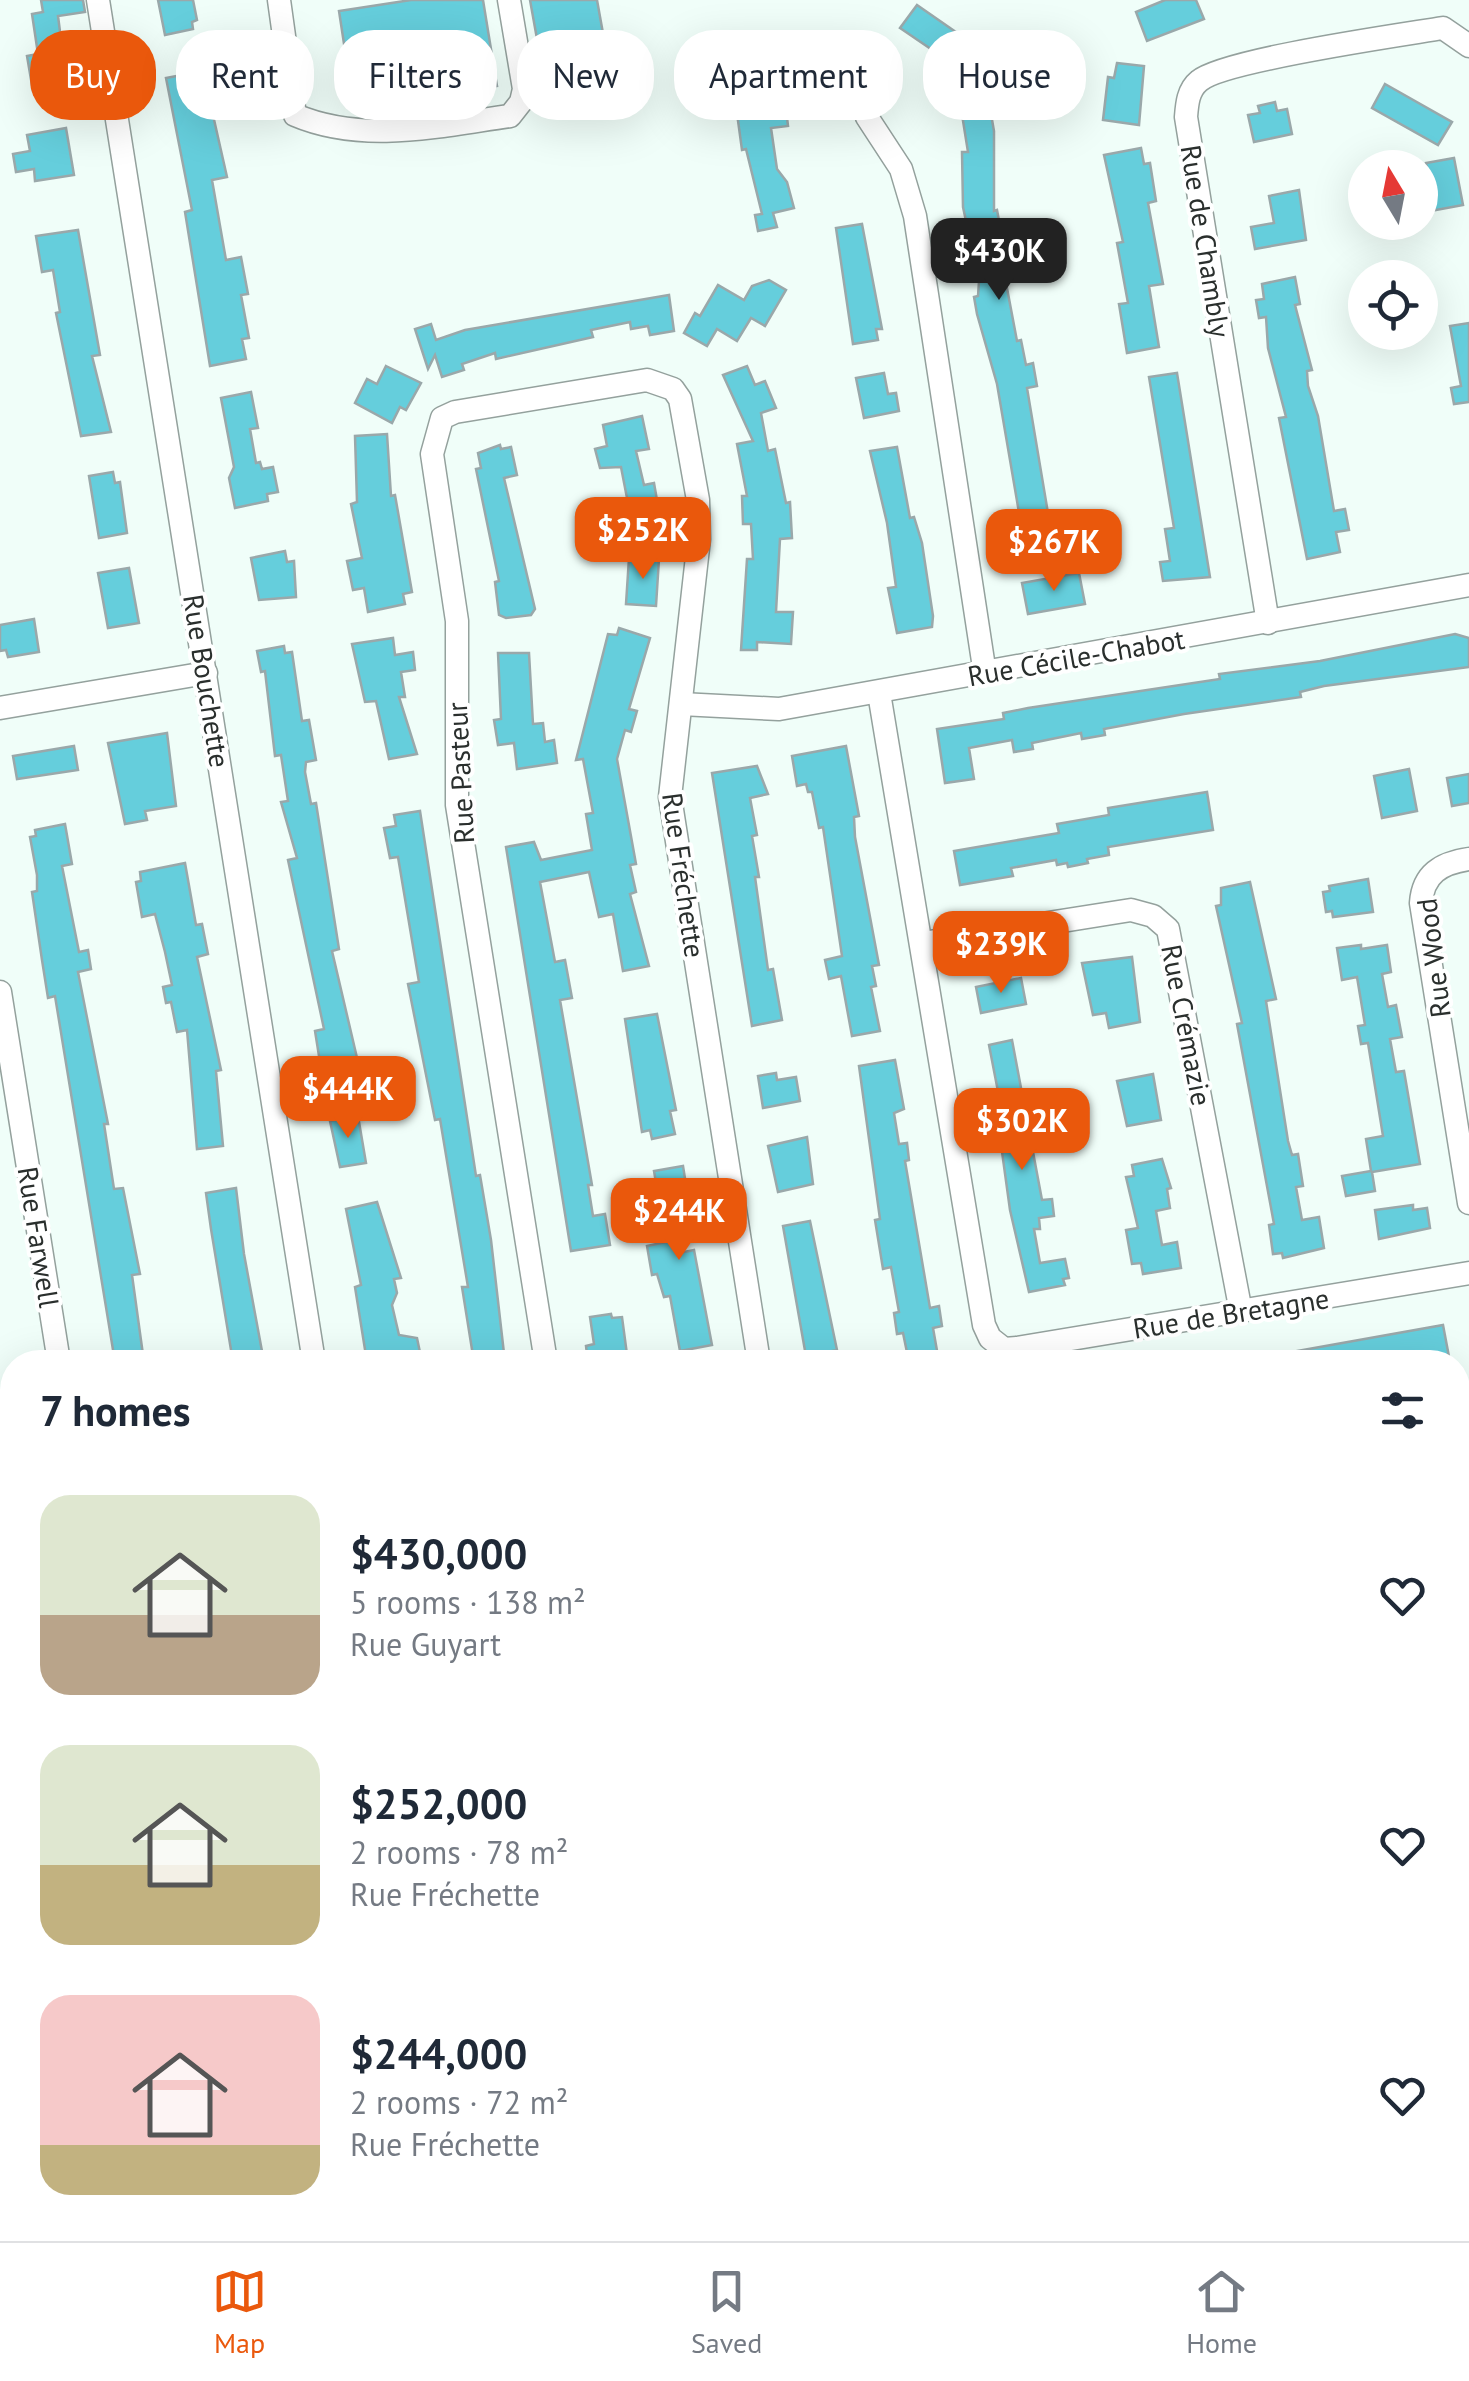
<!DOCTYPE html>
<meta charset="utf-8">
<style>
:root{--surface:#fff;--page:#f6f6f7;--text:#1f2937;--muted:#747a83;--line:#e0e1e3;--accent:#ea580c}
body{margin:0;font-family:"PT Sans",sans-serif;background:var(--page);color:var(--text);height:100vh;display:flex;flex-direction:column;font-size:38px;white-space:nowrap}
*{box-sizing:border-box;margin:0}
p{font-size:32px;color:var(--muted)}
.icon{flex:none;width:55px;height:55px;fill:none;stroke:currentColor;stroke-width:2;stroke-linecap:round;stroke-linejoin:round}
.map{position:relative;flex:1;overflow:hidden}
.sheet{position:absolute;left:0px;top:1350px;width:1470px;height:892px;display:flex;flex-direction:column;background:var(--surface);border-radius:40px 40px 0 0;box-shadow:0 10px 40px #0002}
.sheet>*{flex:none}
.banner{position:absolute;left:30px;top:30px;width:1410px;height:90px;display:flex;gap:20px}
.needle{width:65px;rotate:350deg}
.fabs{position:absolute;left:1348px;top:150px;display:grid;gap:20px}
.fabs a{display:grid;place-items:center;width:90px;height:90px;border-radius:50%;background:var(--surface);box-shadow:0 10px 40px #0002;font-size:50px}
.price{position:absolute;translate:-50% -85px;padding:0 22px;border-radius:20px;background:var(--accent);color:#fff;font-size:32px;line-height:65px;filter:drop-shadow(0 2px 5px #0008)}
.price::after{content:'';position:absolute;left:50%;top:60px;width:30px;height:22px;margin-left:-15px;background:inherit;clip-path:polygon(0 0,100% 0,50% 100%)}
.price.active{background:#222;color:#fff}
ul{padding:0;list-style:none}
li{display:flex;align-items:center;gap:30px;height:250px;padding:0 40px}
li span{display:grid;place-items:center;flex:none;width:280px;height:200px;border-radius:30px;color:#555}
li>.icon{margin-inline-start:auto}
span .icon{width:120px;height:120px;fill:#fffc;stroke-width:1}
li b{font-size:42px}
h2{display:flex;justify-content:space-between;align-items:center;height:120px;padding:0 40px;font-size:42px}
.pill{padding:0 35px;border-radius:40px;background:var(--surface);box-shadow:0 10px 40px #0002;font-size:35px;line-height:90px}
.pill.active{background:var(--accent);color:#fff}
.menu{display:flex;justify-content:space-around;align-items:center;height:140px;border-top:2px solid var(--line);background:var(--surface);font-size:28px;color:var(--muted)}
.menu a{display:grid;justify-items:center;gap:5px}
.menu .active{color:var(--accent)}
.map>svg:first-child{display:block}
</style>
<div class="map">
<svg width="1469" height="2241" viewBox="0 0 1469 2241">
<rect width="100%" height="100%" fill="#f0fef9"/>
<path fill="#d9d389" d="M350,2230H876L878,2241H352Z"/>
<g fill="#65cedc" stroke="#9aa8aa" stroke-width="2.5">
<path d="M41,0H83L85,12L58,16L67,86L33,91L27,56L38,54L32,14L43,12Z"/>
<path d="M158,0H193L197,20L192,22L193,29L165,35Z"/>
<path d="M411,0H483L497,86L354,109L339,11Z"/>
<path d="M530,0H597L606,50L541,61Z"/>
<path d="M1165,0H1196L1204,19L1147,41L1136,12Z"/>
<path d="M917,5L966,39L950,62L900,28Z"/>
<path d="M1117,63L1144,66L1139,125L1103,120L1108,77L1114,78Z"/>
<path d="M761,70L764,95L784,92L788,126L771,128L777,169L787,182L794,208L773,213L777,227L758,231L755,215L762,214L746,149L742,150L736,106L727,107L722,75Z"/>
<path d="M203,71L227,177L212,180L226,260L241,257L248,294L241,295L249,338L242,339L246,359L210,366L185,212L192,210L166,78Z"/>
<path d="M983,73L990,75L992,90L987,91L994,131V211L997,210L1000,226L1004,225L1011,266L1003,267L1017,341L1021,340L1026,365L1033,363L1037,386L1027,388L1051,531L1023,536L997,384L977,314L974,297L978,296L979,281L963,207L962,152H968L956,77Z"/>
<path d="M1385,84L1452,122L1438,145L1372,108Z"/>
<path d="M1275,102L1277,111L1287,109L1292,134L1254,142L1248,115L1260,113L1258,106Z"/>
<path d="M66,128L74,175L35,181L34,169L16,172L13,154L30,151L27,135Z"/>
<path d="M1141,148L1144,164L1150,163L1156,201L1148,203L1163,284L1149,286L1159,347L1127,353L1119,304L1128,303L1117,243L1123,242L1104,155Z"/>
<path d="M1454,158L1463,205L1420,213V192L1430,190L1426,163Z"/>
<path d="M1299,190L1306,240L1255,249L1251,227L1274,223L1269,196Z"/>
<path d="M862,224L882,329H876L878,340L853,344L836,228Z"/>
<path d="M78,230L100,355L92,356L111,432L81,436L56,313L60,312L53,270L42,272L36,236Z"/>
<path d="M1295,277L1300,304L1295,305L1312,370L1307,371L1308,386L1318,416L1334,511L1345,509L1349,530L1336,532L1340,552L1307,559L1279,418L1286,417L1268,348L1266,317L1259,318L1256,300L1264,299L1262,284Z"/>
<path d="M769,280L786,290L765,326L751,318L737,341L717,329L707,346L684,333L695,313L700,316L718,285L744,300L752,286Z"/>
<path d="M669,295L674,331L650,335L648,326L631,329L630,322L591,330L593,337L496,359L495,353L462,364L464,370L442,377L435,355L428,369L415,329L431,324L436,340L465,330Z"/>
<path d="M1469,323V402L1454,404L1451,388L1461,386L1450,326Z"/>
<path d="M386,366L421,383L406,410L400,407L392,423L355,403L367,379L377,384Z"/>
<path d="M747,366L755,385L765,381L776,408L761,413L768,451L775,449L786,503L790,502L792,538L780,539L776,612H793L791,644L757,642V650H741L747,559H753L751,524H743L742,496H747L737,444L753,441L723,375Z"/>
<path d="M884,373L888,394L896,393L899,411L864,418L856,378Z"/>
<path d="M1177,373L1210,577L1163,581L1160,562L1170,561L1165,529L1174,528L1149,377Z"/>
<path d="M251,392L258,428L250,429L256,463L260,462L262,469L273,467L278,492L267,494L268,501L235,508L229,478L234,467L221,398Z"/>
<path d="M642,416L649,449L636,451L644,485L654,483L661,523L633,529L621,467L600,468L595,449L607,446L603,425Z"/>
<path d="M387,434L391,496L395,495L412,592L403,594L405,604L368,612L364,588L353,590L347,561L362,558L351,504L357,502L355,436Z"/>
<path d="M500,445L501,449L511,447L517,475L504,478L535,609L531,615L506,618L499,615L495,582L499,581L476,469L481,468L478,453Z"/>
<path d="M897,447L910,518L914,517L922,543L933,616L932,627L897,633L888,588L896,587L887,523L870,451Z"/>
<path d="M113,472L115,483L120,482L127,533L99,538L89,476Z"/>
<path d="M285,551L287,562L294,561L296,597L259,600L251,558Z"/>
<path d="M629,558L659,559L656,606L626,604Z"/>
<path d="M129,568L139,623L108,628L98,573Z"/>
<path d="M1079,573L1085,604L1028,614L1022,583Z"/>
<path d="M34,619L39,652L8,657L6,650L0,651V625Z"/>
<path d="M619,628L650,638L629,709L637,711L631,732L625,730L617,759L636,864L630,865L636,892L630,894L649,966L623,971L613,914L599,917L589,872L540,882L555,962L565,960L572,998L560,1000L592,1185H588L593,1216L605,1214L610,1245L571,1251L506,847L534,842L541,860L592,850L586,814L593,813L583,759L576,760L608,634L617,635Z"/>
<path d="M1455,634L1469,638V667L1324,686L1300,692L1301,697L1184,714L1104,729L1105,735L1082,739L1081,733L1032,743L1033,749L1014,752L1012,740L969,748L974,779L945,783L937,729L1004,719L1003,713L1028,708L1220,679L1219,674L1320,661Z"/>
<path d="M393,638L395,655L413,652L415,670L401,672L405,697H399L417,754L389,759L376,701L365,702L352,644Z"/>
<path d="M284,646L285,653L292,652L302,721L309,720L316,760L306,762L305,772L311,804L316,803L339,949L332,951L361,1075L323,1081L315,1031L324,1029L288,860L297,858L281,802L288,801L281,755L275,756L265,671L261,672L257,651Z"/>
<path d="M498,653H529L533,724L543,723L545,742L554,740L557,763L517,769L514,743L498,745L494,720L501,719Z"/>
<path d="M167,733L176,806L145,811L147,820L125,824L108,743Z"/>
<path d="M74,746L78,770L17,779L13,756Z"/>
<path d="M846,746L859,816L854,817L855,837L879,965L872,966L876,986L871,987L880,1031L852,1036L841,976L829,979L825,960L842,956L823,827L819,828L812,792H808L806,784L797,786L792,756Z"/>
<path d="M757,766L768,794L750,798L757,835L752,836L759,877H755L768,970L773,969L782,1020L752,1026L712,773Z"/>
<path d="M1409,769L1417,811L1382,818L1374,776Z"/>
<path d="M1469,774V803L1452,806L1447,778Z"/>
<path d="M1207,792L1213,830L1108,847L1109,855L1087,859L1088,863L1068,867L1067,863L1057,865L1056,860L1011,868L1013,876L960,885L954,851L1059,833L1057,824L1109,815L1108,808Z"/>
<path d="M420,811L476,1176L480,1175L491,1240L505,1362H474L462,1287H468L440,1119L435,1120L408,984L419,982L398,857L390,858L384,828L396,826L394,815Z"/>
<path d="M65,824L72,864L62,866L79,952L88,950L91,969L78,972L108,1124H104L114,1189L123,1188L140,1274L132,1275L144,1362H115L55,996L48,998L42,960L32,892L37,891V875L30,837L36,836L35,830Z"/>
<path d="M185,863L196,925L202,924L208,954L197,957L221,1070L216,1071L223,1146L197,1149L187,1030L177,1032L171,1002L166,1003L163,987L172,985L165,952L155,914L142,917L136,882L141,881L140,872Z"/>
<path d="M1368,879L1373,912L1333,917L1332,911L1326,912L1323,892L1330,891L1329,886Z"/>
<path d="M1250,882L1276,999L1266,1001L1288,1141L1292,1155L1298,1154L1303,1186L1296,1187L1302,1220L1319,1217L1324,1248L1283,1258L1282,1253L1273,1254L1269,1225L1274,1224L1237,1024L1242,1023L1216,906L1221,905V888Z"/>
<path d="M1361,945V949L1387,945L1391,972L1382,974L1388,1007L1396,1005L1402,1037L1390,1039L1396,1072L1404,1071L1420,1164L1372,1172L1375,1191L1346,1196L1342,1176L1371,1171L1366,1139L1383,1136L1368,1043L1361,1044L1358,1026L1365,1025L1357,977L1342,980L1337,948Z"/>
<path d="M1132,957L1140,1022L1109,1028L1106,1013L1093,1015L1082,963Z"/>
<path d="M1021,978L1026,1004L981,1013L976,987Z"/>
<path d="M657,1014L676,1110L670,1111L675,1134L652,1139L650,1130L642,1132L625,1019Z"/>
<path d="M1012,1040L1042,1200L1052,1199L1054,1216L1039,1218L1040,1229H1034L1040,1263L1065,1259L1069,1278L1063,1279L1065,1285L1029,1292L1010,1210L996,1108L1001,1107L989,1045Z"/>
<path d="M895,1060L904,1109L894,1113L899,1144L907,1143L909,1160L905,1161L930,1308L939,1306L942,1326L933,1328L939,1362H909L903,1333L897,1334L894,1313L899,1312L891,1267L883,1269L875,1220L880,1219L859,1066Z"/>
<path d="M776,1073L777,1080L796,1077L800,1101L763,1108L758,1076Z"/>
<path d="M1153,1074L1161,1120L1127,1126L1117,1081Z"/>
<path d="M358,1116L366,1163L340,1167L330,1121Z"/>
<path d="M807,1137L813,1184L778,1192L768,1146Z"/>
<path d="M1162,1159L1171,1188L1167,1189L1170,1208L1156,1211L1162,1245L1177,1242L1181,1268L1143,1274L1141,1263L1132,1264L1126,1230L1138,1228L1126,1177L1134,1176L1132,1165Z"/>
<path d="M683,1166L691,1216L678,1218L684,1252L694,1250L712,1345L680,1351L670,1296L664,1297L657,1274L652,1275L647,1246L666,1242L654,1171Z"/>
<path d="M236,1188L244,1254L264,1362H233L211,1229L206,1193Z"/>
<path d="M377,1202L401,1278L394,1279L397,1293L392,1305L399,1335L417,1338L422,1362H367L355,1287L361,1285L346,1209Z"/>
<path d="M1413,1205V1210L1427,1208L1430,1228L1379,1239L1375,1210Z"/>
<path d="M810,1221L837,1350L824,1353L826,1362H807L783,1226Z"/>
<path d="M611,1314L612,1318L622,1317L628,1362H588L586,1346L594,1344L590,1317Z"/>
<path d="M1443,1325L1450,1362H1287L1286,1353Z"/>
</g>
<g fill="none" stroke-linecap="round" stroke-linejoin="round">
<defs>
<g id="minor">
<path d="M98,0L314,1362"/>
<path d="M279,0L295,115C363,144 439,126 510,116L521,102L524,89L509,0"/>
<path d="M867,117L901,169L915,216L985,674"/>
<path d="M1268,623L1186,117C1187,104 1188,90 1199,81C1223,60 1401,35 1443,28L1469,46"/>
<path d="M879,693L984,1325L990,1338L1004,1349L1017,1348L1469,1273"/>
<path d="M681,704L779,709L1469,585"/>
<path d="M0,708L206,673"/>
<path d="M1469,859C1441,863 1423,874 1421,903L1469,1203"/>
<path d="M923,943L1131,910L1153,916L1168,929L1241,1312"/>
<path d="M0,992L59,1362"/>
<path d="M546,1362L457,805V621L432,454L442,418L455,412L647,380L673,389L680,399L698,500L699,539L670,797L759,1362"/>
<path d="M0,1509L12,1507"/>
<path d="M192,2230L194,2241"/>
<path d="M877,2230L878,2241"/>
<path d="M1129,2230L1131,2241"/>
<path d="M1382,2230L1384,2241"/>
<path d="M212,2241L300,2230"/>
</g>
<g id="major">
<path d="M0,1767L12,1765"/>
<path d="M0,1812L12,1810"/>
</g>
</defs>
<use href="#minor" stroke="#94a19d" stroke-width="25"/>
<use href="#major" stroke="#94a19d" stroke-width="30"/>
<use href="#minor" stroke="#fff" stroke-width="22"/>
<use href="#major" stroke="#fff" stroke-width="28"/>
</g>
<g text-anchor="middle" dominant-baseline="central" stroke-width="8" stroke-linejoin="round" paint-order="stroke">
<g font-size="28" fill="#2a2f2d" stroke="#fff">
<text transform="translate(1206 241) rotate(81)">Rue de Chambly</text>
<text transform="translate(1076 657) rotate(-10)">Rue Cécile-Chabot</text>
<text transform="translate(207 681) rotate(81)">Rue Bouchette</text>
<text transform="translate(460 773) rotate(-93)">Rue Pasteur</text>
<text transform="translate(684 875) rotate(82)">Rue Fréchette</text>
<text transform="translate(1433 958) rotate(-97)">Rue Wood</text>
<text transform="translate(1187 1025) rotate(79)">Rue Crémazie</text>
<text transform="translate(39 1237) rotate(81)">Rue Farwell</text>
<text transform="translate(1231 1313) rotate(-9)">Rue de Bretagne</text>
</g>
</g>
</svg>
<div class="fabs">
<a><svg class="needle" viewBox="-14 -14 28 28"><path d="M0-13l5 13h-10z" fill="#e53935"/><path d="M0 13l5-13h-10z" fill="#747a83"/></svg></a>
<a><svg class="icon" aria-label="locate" viewBox="0 0 24 24"><circle cx="12" cy="12" r="6"/><path d="M12 2v4M12 18v4M2 12h4M18 12h4"/></svg></a>
</div>
<b class="price active" style="left:999px;top:303px">$430K</b>
<b class="price" style="left:643px;top:582px">$252K</b>
<b class="price" style="left:1054px;top:594px">$267K</b>
<b class="price" style="left:1001px;top:996px">$239K</b>
<b class="price" style="left:348px;top:1141px">$444K</b>
<b class="price" style="left:1022px;top:1173px">$302K</b>
<b class="price" style="left:679px;top:1263px">$244K</b>
<div class="banner">
<a class="pill active">Buy</a>
<a class="pill">Rent</a>
<a class="pill">Filters</a>
<a class="pill">New</a>
<a class="pill">Apartment</a>
<a class="pill">House</a>
</div>
<section class="sheet">
<h2>7 homes<svg class="icon" aria-label="filters" viewBox="0 0 24 24"><path d="M4 7h16M4 17h16"/><circle cx="9" cy="7" r="2"/><circle cx="15" cy="17" r="2"/></svg></h2>
<ul>
<li><span style="background:linear-gradient(#dfe7d0 60%,#b9a48a 0)"><svg class="icon" aria-label="home" viewBox="0 0 24 24"><path d="M3 11l9-7 9 7M6 9v11h12V9"/></svg></span><div><b>$430,000</b><p>5 rooms · 138 m²</p><p>Rue Guyart</p></div><svg class="icon" aria-label="heart" viewBox="0 0 24 24"><path d="M12 20l-8-8c-3-5 5-10 8-4 3-6 11-1 8 4z"/></svg></li>
<li><span style="background:linear-gradient(#dfe7d0 60%,#c2b280 0)"><svg class="icon" aria-label="home" viewBox="0 0 24 24"><path d="M3 11l9-7 9 7M6 9v11h12V9"/></svg></span><div><b>$252,000</b><p>2 rooms · 78 m²</p><p>Rue Fréchette</p></div><svg class="icon" aria-label="heart" viewBox="0 0 24 24"><path d="M12 20l-8-8c-3-5 5-10 8-4 3-6 11-1 8 4z"/></svg></li>
<li><span style="background:linear-gradient(#f6c9c9 75%,#c2b280 0)"><svg class="icon" aria-label="home" viewBox="0 0 24 24"><path d="M3 11l9-7 9 7M6 9v11h12V9"/></svg></span><div><b>$244,000</b><p>2 rooms · 72 m²</p><p>Rue Fréchette</p></div><svg class="icon" aria-label="heart" viewBox="0 0 24 24"><path d="M12 20l-8-8c-3-5 5-10 8-4 3-6 11-1 8 4z"/></svg></li>
</ul>
</section>
</div>
<nav class="menu">
<a class="active"><svg class="icon" aria-label="map" viewBox="0 0 24 24"><path d="M3 6l6-2 6 2 6-2v14l-6 2-6-2-6 2zM9 4v14M15 6v14"/></svg>Map</a>
<a><svg class="icon" aria-label="saved" viewBox="0 0 24 24"><path d="M7 4h10v16l-5-4-5 4z"/></svg>Saved</a>
<a><svg class="icon" aria-label="home" viewBox="0 0 24 24"><path d="M3 11l9-7 9 7M6 9v11h12V9"/></svg>Home</a>
</nav>
